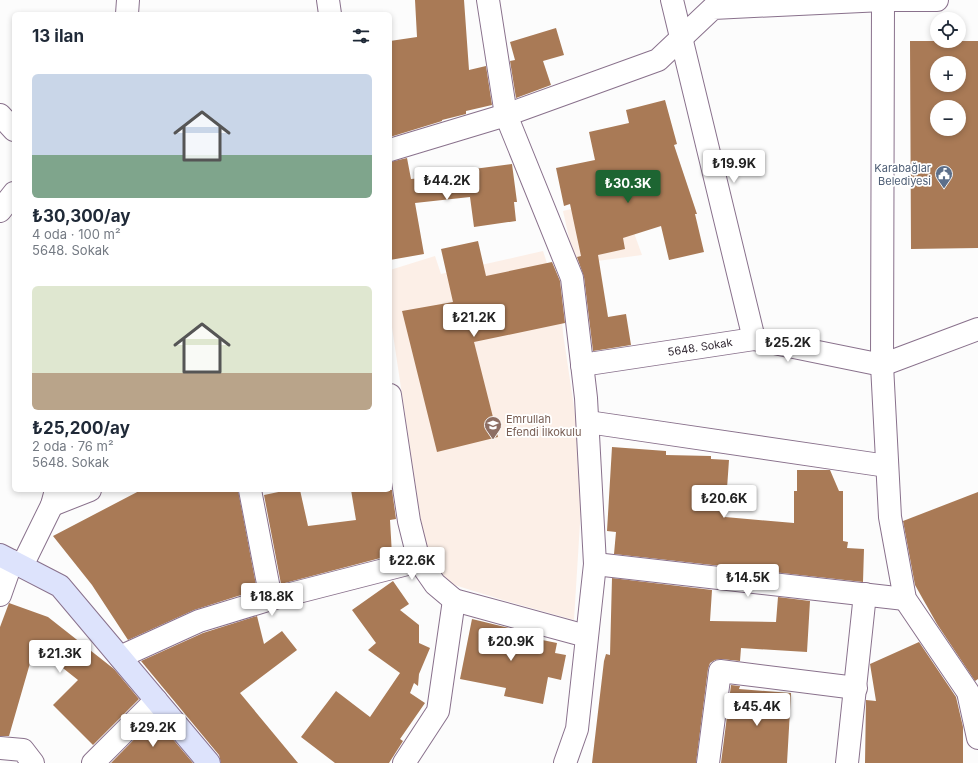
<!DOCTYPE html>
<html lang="tr">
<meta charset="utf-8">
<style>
:root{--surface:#fff;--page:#f6f6f7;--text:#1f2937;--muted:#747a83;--accent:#1d6532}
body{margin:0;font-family:Inter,sans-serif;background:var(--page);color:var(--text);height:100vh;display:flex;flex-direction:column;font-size:15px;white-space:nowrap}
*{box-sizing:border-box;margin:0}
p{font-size:13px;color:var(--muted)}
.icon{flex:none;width:22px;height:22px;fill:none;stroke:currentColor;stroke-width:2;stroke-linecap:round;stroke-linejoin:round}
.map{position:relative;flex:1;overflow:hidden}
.panel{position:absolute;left:12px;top:12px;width:380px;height:480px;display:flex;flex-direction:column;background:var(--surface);border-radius:6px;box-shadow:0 2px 6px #0003}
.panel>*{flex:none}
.controls{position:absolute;left:930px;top:12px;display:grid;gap:8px}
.controls a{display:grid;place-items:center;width:36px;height:36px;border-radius:50%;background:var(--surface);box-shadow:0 2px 6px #0003;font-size:20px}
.price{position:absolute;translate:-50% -34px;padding:0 9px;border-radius:4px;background:#fff;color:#222;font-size:13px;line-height:26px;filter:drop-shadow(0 1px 2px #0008)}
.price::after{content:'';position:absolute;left:50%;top:24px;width:12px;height:9px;margin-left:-6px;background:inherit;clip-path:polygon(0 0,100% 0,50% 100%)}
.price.active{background:var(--accent);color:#fff}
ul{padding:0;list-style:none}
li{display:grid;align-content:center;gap:8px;height:212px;padding:0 20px}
li span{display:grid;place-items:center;height:124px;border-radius:6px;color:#555}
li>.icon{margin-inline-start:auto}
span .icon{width:72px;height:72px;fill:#fffc;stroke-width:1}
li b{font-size:17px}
h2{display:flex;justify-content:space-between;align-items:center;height:48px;padding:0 20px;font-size:17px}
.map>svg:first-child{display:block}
</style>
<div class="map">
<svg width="978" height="763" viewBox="0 0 978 763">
<rect width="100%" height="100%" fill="#fcfcfc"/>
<g fill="#fcefe7">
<path d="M621,197L642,255L575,264L563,211Z"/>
<path d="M543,251L561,306L563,333L578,434L581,507L574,620L506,601L448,583L424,543L390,314V270L435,256L441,274Z"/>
</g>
<g fill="#a97a56" fill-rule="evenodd">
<path d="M415,0H464L469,70L486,66L492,105L466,111V114L442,120V121L390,137V41L417,37Z"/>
<path d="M556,28L564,55L543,61L551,85L516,98L510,61L515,60L510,42Z"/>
<path d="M910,41H978V248L911,249ZM937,63H959V85H937ZM937,107H959V129H937Z"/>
<path d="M665,100L677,144L674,145L697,214H695L704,252L669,260L661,226L623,238L625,249L598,255L608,317L626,314L631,345L593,351L584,277L577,257L581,256L570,204L564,206L556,168L595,160L589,132L629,123L626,110Z"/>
<path d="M407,158L411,179L467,174L466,170L512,164L517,202H514L516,221L474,227L470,197L415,203L424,254L390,260V162Z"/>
<path d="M478,241L486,276L552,262L560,281L565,323L474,342L498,437L437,452L402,311L453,302L441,249Z"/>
<path d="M612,447L666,451V455L711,456V459L729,460L725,517L794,523V491H797V470H830L839,491H843V541L848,542L847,548L864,549L863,582L614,554L616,532L607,531Z"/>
<path d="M141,490H238L257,590L194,610L128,640L92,585L53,536Z"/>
<path d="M288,490H300L308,526L356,520L351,490H392L396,519L390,520L392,555L281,584L264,495Z"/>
<path d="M978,492V679L975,681L937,624L915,585L903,521Z"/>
<path d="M612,578L712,590L710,621L776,622L778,597L810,601L807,652L741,648L740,661L721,659L715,660L710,663L708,669L696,763H592L604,661L606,654L610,655Z"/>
<path d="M393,581L409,604L400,610L419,625V643L430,648L419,674L418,686L414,683L410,693L425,703L400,739L403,741L389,763H335L301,737L336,691L370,717L400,673L368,650L376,643L352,610Z"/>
<path d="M9,603L48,617L114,669L139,699L93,745L53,705L78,680L35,646L9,736H0V627Z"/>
<path d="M257,616L264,644L282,631L297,650L240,693L298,763H221L219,755L141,661L203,633Z"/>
<path d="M472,619L509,628L508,633L557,643L555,653L566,655L561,680L548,677L543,704L504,696L506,688L460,679Z"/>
<path d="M919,642L956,697L963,727V763H865L866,700L876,701L870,664Z"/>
<path d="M731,685L740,686L739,689L791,693L787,763H721Z"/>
<path d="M155,718L193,763H111Z"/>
</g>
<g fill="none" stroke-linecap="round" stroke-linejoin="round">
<defs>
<g id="street">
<path d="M328,0L330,14"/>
<path d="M488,0L506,115L572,278L586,398L595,564L577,729L565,763"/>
<path d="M672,0L754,339"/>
<path d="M883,0L882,365L890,517L905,599L968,692L978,738"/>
<path d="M127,14L128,0"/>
<path d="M0,115L14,130"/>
<path d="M390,150L506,115L658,60L713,8L883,0H937"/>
<path d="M0,211L14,193"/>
<path d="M582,365L754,339L882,365L978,329"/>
<path d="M390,395L409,521L419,561L435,584L454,600L586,636"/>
<path d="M588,422L887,466"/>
<path d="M250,490L271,599"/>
<path d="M52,505L90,490"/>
<path d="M595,564L905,599"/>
<path d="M22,566L52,505L56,490"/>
<path d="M0,595L12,561"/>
<path d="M120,657L199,621L271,599L419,561"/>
<path d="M0,748L23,750L33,763"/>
<path d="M93,763L156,700"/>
<path d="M404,763L438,711L454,600"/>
<path d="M708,763L720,671L856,688"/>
<path d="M847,763L865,594"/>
</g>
<path id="secondary" d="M0,555L60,586L209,763"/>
</defs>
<use href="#street" stroke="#89718c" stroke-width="24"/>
<use href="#secondary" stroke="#89718c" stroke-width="24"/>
<use href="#street" stroke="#fff" stroke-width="22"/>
<use href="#secondary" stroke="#dde3fc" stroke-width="22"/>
</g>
<defs>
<symbol id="civic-pin" viewBox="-11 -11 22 30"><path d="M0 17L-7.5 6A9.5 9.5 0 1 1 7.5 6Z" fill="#5c6f8a" stroke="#fff"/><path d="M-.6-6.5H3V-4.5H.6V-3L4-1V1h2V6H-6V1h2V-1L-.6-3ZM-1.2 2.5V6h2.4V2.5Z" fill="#fff"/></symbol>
<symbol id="school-pin" viewBox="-11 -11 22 30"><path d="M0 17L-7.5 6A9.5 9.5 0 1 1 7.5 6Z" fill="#8d6e63" stroke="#fff"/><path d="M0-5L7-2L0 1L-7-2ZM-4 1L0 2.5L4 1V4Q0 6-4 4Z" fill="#fff"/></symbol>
</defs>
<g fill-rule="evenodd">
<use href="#civic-pin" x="934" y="164" width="20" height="27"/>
<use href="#school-pin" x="483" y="415" width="20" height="27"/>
</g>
<g text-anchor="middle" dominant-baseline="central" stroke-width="3.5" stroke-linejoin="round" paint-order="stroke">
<g font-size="11" fill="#4e5e75" stroke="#fff" text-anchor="end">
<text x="931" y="168">Karabağlar<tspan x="931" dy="13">Belediyesi</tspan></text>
</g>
<g font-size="11" fill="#281e29" stroke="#fff">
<text transform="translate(700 347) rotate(-9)">5648. Sokak</text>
</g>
<g font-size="11" fill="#785e54" stroke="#fff" text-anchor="start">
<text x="506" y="419">Emrullah<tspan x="506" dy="13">Efendi İlkokulu</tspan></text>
</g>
</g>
</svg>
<div class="controls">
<a><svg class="icon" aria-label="locate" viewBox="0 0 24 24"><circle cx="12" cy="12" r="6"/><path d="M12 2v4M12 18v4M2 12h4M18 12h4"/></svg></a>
<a>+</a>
<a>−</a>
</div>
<b class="price" style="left:734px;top:184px">₺19.9K</b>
<b class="price" style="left:447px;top:201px">₺44.2K</b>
<b class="price active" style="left:628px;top:204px">₺30.3K</b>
<b class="price" style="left:474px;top:338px">₺21.2K</b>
<b class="price" style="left:788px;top:363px">₺25.2K</b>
<b class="price" style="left:724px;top:519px">₺20.6K</b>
<b class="price" style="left:412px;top:581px">₺22.6K</b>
<b class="price" style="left:748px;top:598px">₺14.5K</b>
<b class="price" style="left:272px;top:617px">₺18.8K</b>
<b class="price" style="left:511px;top:662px">₺20.9K</b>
<b class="price" style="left:60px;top:674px">₺21.3K</b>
<b class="price" style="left:757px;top:727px">₺45.4K</b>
<b class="price" style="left:153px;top:748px">₺29.2K</b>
<section class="panel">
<h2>13 ilan<svg class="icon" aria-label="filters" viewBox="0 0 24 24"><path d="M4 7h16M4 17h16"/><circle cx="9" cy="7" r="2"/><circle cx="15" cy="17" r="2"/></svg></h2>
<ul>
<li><span style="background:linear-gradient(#c9d6e8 65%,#7fa58c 0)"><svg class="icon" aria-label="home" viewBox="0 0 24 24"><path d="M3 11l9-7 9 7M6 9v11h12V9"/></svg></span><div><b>₺30,300/ay</b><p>4 oda · 100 m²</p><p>5648. Sokak</p></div></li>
<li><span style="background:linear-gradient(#dfe7d0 70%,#b9a48a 0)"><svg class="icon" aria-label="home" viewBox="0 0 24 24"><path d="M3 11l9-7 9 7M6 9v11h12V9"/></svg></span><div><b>₺25,200/ay</b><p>2 oda · 76 m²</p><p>5648. Sokak</p></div></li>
</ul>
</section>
</div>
